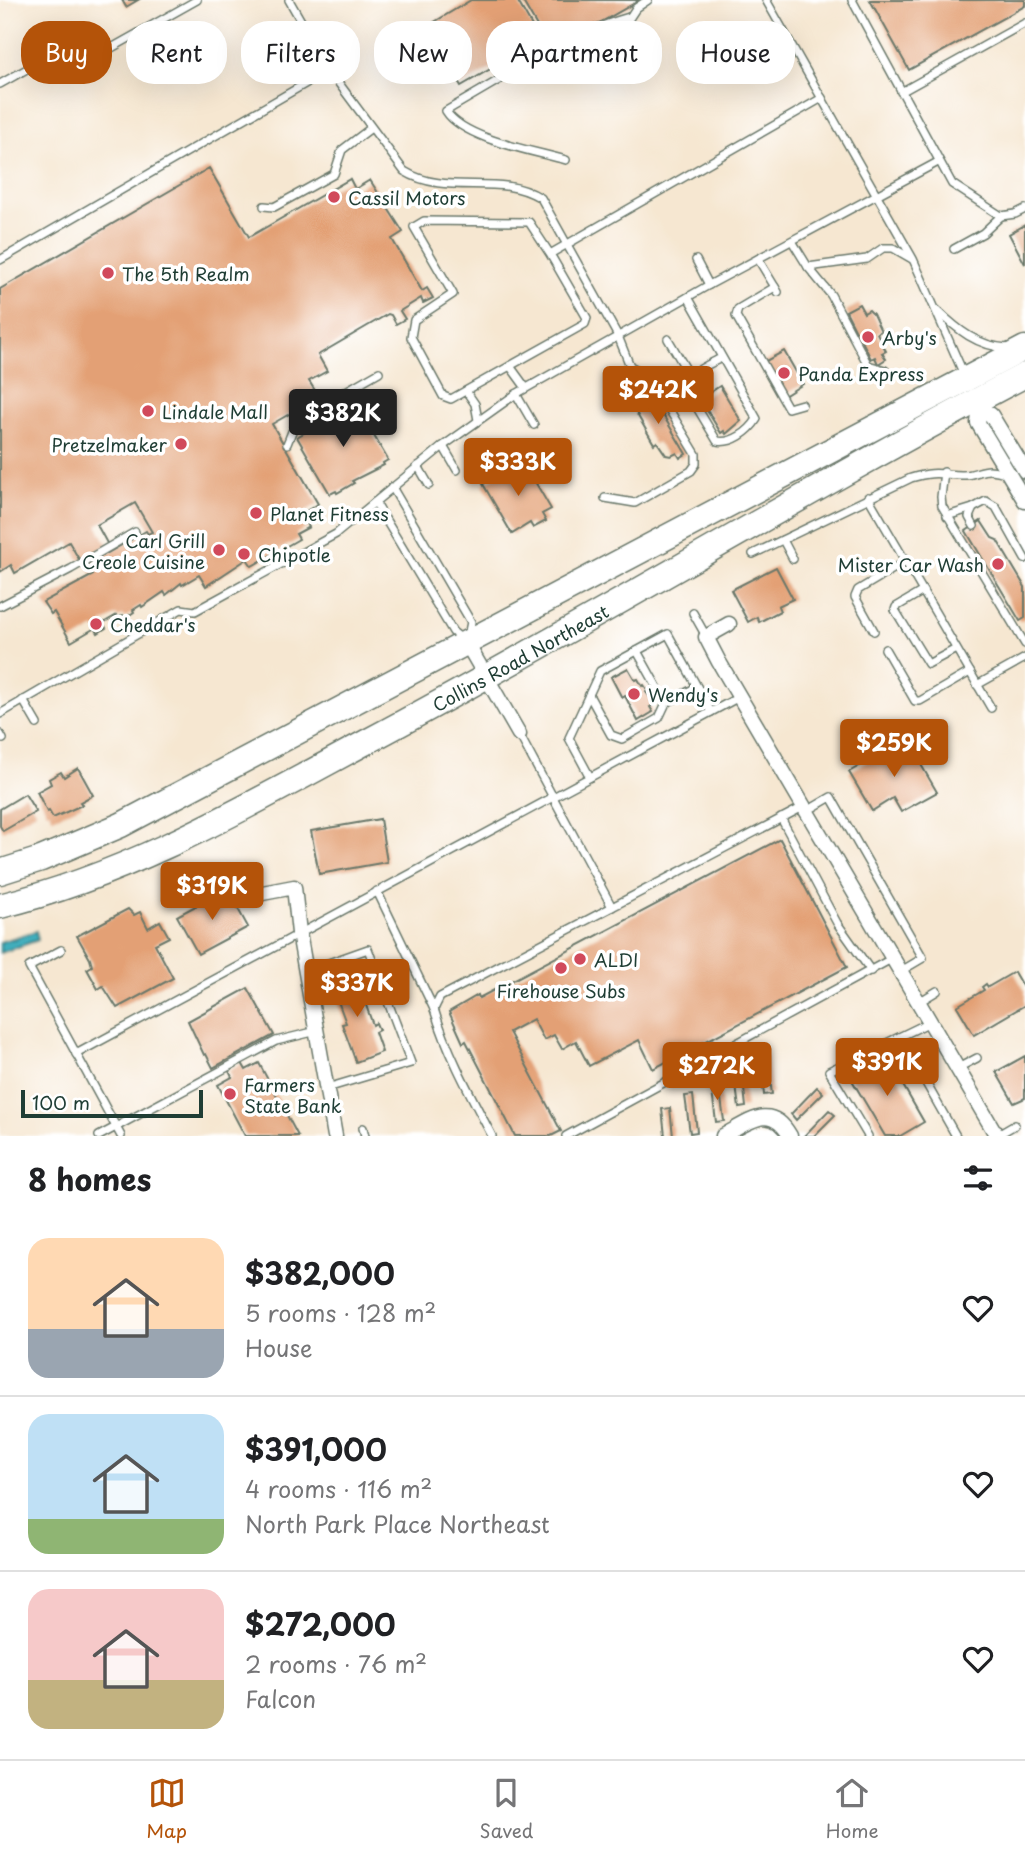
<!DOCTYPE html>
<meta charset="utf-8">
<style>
:root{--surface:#fff;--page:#f2f2f2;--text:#202124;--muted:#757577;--line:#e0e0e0;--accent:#b45309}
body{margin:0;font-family:"Playpen Sans",sans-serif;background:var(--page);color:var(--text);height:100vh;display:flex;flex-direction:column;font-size:26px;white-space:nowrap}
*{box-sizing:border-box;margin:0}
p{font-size:23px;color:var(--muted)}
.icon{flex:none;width:38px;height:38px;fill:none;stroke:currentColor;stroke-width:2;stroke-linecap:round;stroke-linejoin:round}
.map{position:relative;height:1136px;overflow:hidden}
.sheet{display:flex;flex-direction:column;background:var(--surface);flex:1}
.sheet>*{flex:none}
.top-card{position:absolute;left:21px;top:21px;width:984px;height:63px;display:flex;gap:14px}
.scale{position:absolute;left:21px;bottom:18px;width:182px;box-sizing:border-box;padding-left:7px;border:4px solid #1f3d34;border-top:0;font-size:19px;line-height:24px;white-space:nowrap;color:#1f3d34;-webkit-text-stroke:5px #fff;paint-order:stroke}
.price{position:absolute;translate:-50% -60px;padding:0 16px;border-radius:7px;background:var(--accent);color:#fff;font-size:23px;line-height:46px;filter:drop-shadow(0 2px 4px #0008)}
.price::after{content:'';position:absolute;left:50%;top:42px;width:21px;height:16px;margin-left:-10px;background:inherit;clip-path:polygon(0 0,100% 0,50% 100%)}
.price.on{background:#222;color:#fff}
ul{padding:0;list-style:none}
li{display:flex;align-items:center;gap:21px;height:175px;padding:0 28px}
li+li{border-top:2px solid var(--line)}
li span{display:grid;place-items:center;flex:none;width:196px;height:140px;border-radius:21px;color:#555}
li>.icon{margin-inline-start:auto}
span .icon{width:84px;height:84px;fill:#fffc;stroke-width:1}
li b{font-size:30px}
h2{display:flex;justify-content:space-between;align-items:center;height:84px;padding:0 28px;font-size:30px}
.chip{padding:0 24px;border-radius:28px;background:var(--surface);box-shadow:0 7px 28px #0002;font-size:24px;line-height:63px}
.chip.on{background:var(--accent);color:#fff}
.tab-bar{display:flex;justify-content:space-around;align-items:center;height:98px;border-top:2px solid var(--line);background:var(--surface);font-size:19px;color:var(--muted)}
.tab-bar a{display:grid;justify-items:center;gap:4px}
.tab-bar .on{color:var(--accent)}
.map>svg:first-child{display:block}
</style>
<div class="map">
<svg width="1025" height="1136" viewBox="0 0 1025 1136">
<defs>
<pattern id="water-ripples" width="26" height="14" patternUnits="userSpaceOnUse" patternTransform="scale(1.75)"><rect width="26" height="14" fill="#3fadbc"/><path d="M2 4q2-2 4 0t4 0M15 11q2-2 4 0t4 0" fill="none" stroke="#348e9a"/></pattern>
</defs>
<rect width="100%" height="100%" fill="#fff"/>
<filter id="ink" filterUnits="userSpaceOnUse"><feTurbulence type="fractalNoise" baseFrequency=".0143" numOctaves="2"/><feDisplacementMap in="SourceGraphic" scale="14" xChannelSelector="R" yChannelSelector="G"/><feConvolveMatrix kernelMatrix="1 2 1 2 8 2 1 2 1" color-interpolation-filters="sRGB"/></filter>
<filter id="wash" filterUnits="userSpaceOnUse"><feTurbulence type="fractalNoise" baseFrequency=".00686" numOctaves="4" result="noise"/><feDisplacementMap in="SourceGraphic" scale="28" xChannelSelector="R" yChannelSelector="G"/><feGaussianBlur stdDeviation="1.57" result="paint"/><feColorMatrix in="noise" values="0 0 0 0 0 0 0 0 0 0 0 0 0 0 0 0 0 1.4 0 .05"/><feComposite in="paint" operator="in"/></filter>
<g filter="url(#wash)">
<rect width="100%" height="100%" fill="#f6e7d1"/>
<path fill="url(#water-ripples)" stroke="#2f7578" stroke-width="2" d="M36,931L38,940L0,953V942Z"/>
<g id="blocks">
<g fill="#e3a074">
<path d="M122,0H138L126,7Z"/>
<path d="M471,0H517L540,40L517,54L519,58L497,71L494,67L461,86L426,27Z"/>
<path d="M522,0H640L591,28L596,37L577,47L569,35L549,47Z"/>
<path d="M870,0H1025V6L909,70Z"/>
<path d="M209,168L249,237L350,179L355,189L370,180L403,232L392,239L422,291L427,288L433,298L423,303L421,298L400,311L405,319L396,324L391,315L388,314L318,355L327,371L309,381L319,397L272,424L318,504L301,514L309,527L296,534L299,539L252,566L247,559L206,586L199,575L182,585L181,583L166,595L164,592L142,607L141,605L133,610L134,612L125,618L123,615L118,618L117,615L103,623L106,628L98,633L95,628L71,642L54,612L51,614L43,602L93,575L87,565L146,531L148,534L152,532L135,503L97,525L108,545L80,561L69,542L15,573L11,565L0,572V289Z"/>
<path d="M1025,225V264L1009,234Z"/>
<path d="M859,304L864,313L869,310L873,314L881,331L877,333L886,351L882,353L886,359L878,364L875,357L871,359L862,341L859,342L854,332L856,331L846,311Z"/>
<path d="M784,351L803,384L784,396L764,362Z"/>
<path d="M720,386L741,421L726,434L724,431L721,433L700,399Z"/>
<path d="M650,393L686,454L680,458L677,453L671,456L666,455L657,442L654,444L634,409L636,408L633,402Z"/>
<path d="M355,403L388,460L383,463L384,465L352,481L354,483L337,493L336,491L330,494L297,437Z"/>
<path d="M523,461L551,509L542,514L546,521L533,528L530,523L512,534L483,484Z"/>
<path d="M981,521L992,538L997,540L1025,587V618L1020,621L966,531Z"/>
<path d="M776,567L793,599L778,606L780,611L759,622L757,617L748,622L731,590Z"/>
<path d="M628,668L635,680L638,679L642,686L644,685L648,691L646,692L653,701V705L650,707L653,712L638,721L625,696L622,698L611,677Z"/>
<path d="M906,739L937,792L901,812L893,798L872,811L849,772Z"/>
<path d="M78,768L93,795L80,802L82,805L53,818L49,811L47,812L37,792L51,784L49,779L61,772L64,777Z"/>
<path d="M25,794L36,812L3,831L0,826V809Z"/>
<path d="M380,819L387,862L319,874L311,831Z"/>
<path d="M780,839L847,967L653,1069L639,1040L589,1066L576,1041L562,1049L554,1035L544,1040L533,1019L509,1032L561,1131L551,1136H515L466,1041L463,1043L449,1012L478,995L479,998Z"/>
<path d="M227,889L248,927L198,954L177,916Z"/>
<path d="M128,909L134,915L140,912L148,928L160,921L169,937L155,944L173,978L117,1008L103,986L98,989L87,969L92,966L90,959L77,936Z"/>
<path d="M1014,972L1025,991V1005L974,1035L957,1006L984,990L982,987L986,984L988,987Z"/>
<path d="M354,974L359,988L363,987L365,993L362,994L373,1025L376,1023L379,1030L375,1032L382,1052L356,1062L342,1024L346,1023L331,982Z"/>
<path d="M248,988L274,1035L213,1068L206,1054L204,1055L188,1021Z"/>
<path d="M885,1054L924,1122L900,1136H885L849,1075Z"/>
<path d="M767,1056L772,1094L764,1095L760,1057Z"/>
<path d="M1025,1056V1098L1014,1103L996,1072Z"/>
<path d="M242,1063L246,1070L259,1063L298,1136H245L218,1085L232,1077L229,1071Z"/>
<path d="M742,1070L746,1107L739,1108L734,1071Z"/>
<path d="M719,1083L724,1121L716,1122L711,1084Z"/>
<path d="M817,1087L823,1093L796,1120L791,1114Z"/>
<path d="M693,1095L697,1132L690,1133L685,1096Z"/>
<path d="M670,1108L673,1136H665L662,1109Z"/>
<path d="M829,1110L835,1115L814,1136H804Z"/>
</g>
</g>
</g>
<g filter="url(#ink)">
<use href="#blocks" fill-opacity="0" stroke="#6a786b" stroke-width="2"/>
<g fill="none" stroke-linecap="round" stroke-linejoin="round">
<defs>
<g id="lane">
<path d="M289,0L329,70L404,171C448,198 498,171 541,198L618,336L630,366L649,376L696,454V464L691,471L635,503L605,498"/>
<path d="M766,0L913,259L965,377"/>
<path d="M852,0L952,184L1001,216L1015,214L1025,209"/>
<path d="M549,67C551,63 553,56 556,51C566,37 612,22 629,17"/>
<path d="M0,84L50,56L108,50L197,0"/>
<path d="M901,92L1025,23"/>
<path d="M566,160C534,151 463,139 446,111L516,70L536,67L566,68L617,37L636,8L648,0"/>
<path d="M264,206L274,207L334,174L342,150L371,128"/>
<path d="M792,241L808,267L831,295L868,365L885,370"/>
<path d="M954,249L983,233L1001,216"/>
<path d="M550,254L587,318L585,324L451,399L443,396L411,337L414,320L453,294L414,227L424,221L529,222L550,254L822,98"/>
<path d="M758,259L778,292"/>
<path d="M0,260L329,70"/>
<path d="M696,260L709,285"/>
<path d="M808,267L867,259L883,248H893L912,259"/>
<path d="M775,287L738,309L736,316L788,408L802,404"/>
<path d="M688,297L757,419C749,432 732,444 717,441L687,391C686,372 707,366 721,358"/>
<path d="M937,310C958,330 977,346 1007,348"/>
<path d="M668,339L690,376"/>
<path d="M510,366L526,388"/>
<path d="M466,391L475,404L478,420"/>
<path d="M516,394L534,425"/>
<path d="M287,444L297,419L379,372"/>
<path d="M443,446L457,470"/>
<path d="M418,466L429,485"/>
<path d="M944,472L941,497L942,506L1025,644"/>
<path d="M392,487L471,622L468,636"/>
<path d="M868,497L991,708"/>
<path d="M375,502L453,632L462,639"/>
<path d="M947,516L973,508"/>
<path d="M974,526L969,517L973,508L986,501L996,507L1025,559"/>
<path d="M783,540L793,559"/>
<path d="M753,554L911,478C934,471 939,474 961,475C972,476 980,470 989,470C995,470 1001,472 1006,473"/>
<path d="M923,591L896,607L895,610L928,664L956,649"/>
<path d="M0,606L71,569L135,532"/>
<path d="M693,613L706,636"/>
<path d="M874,631L855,597L858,590L905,562"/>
<path d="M885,649L915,701H920L970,672"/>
<path d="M637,651L666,703"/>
<path d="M977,685L1025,658"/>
<path d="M589,695L611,735L622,739L659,718L666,703L697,687"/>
<path d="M23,700L37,724"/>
<path d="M0,714L181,609L195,611L336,534L443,446L516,394L709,285L938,162"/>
<path d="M0,734L3,739"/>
<path d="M519,734L612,907"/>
<path d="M590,777L569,738L600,671L668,634L711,712"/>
<path d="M807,811L831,797L923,958L901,971"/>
<path d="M781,818L837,923L871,971"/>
<path d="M377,891L434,1009"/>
<path d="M61,950L29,967L121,1136"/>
<path d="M306,971L368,949L411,1063L327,1088"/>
<path d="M919,1002L937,991"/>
<path d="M900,1037L956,1136"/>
<path d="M76,1054L739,697"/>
<path d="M958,1068L977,1058"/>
<path d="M363,1128L365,1136"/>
<path d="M99,1136L276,1041L317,1031"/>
<path d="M492,1136C470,1094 448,1054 434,1009L440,997L803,807"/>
<path d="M566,1136L893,958"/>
<path d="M868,1136L829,1071L930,1022"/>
<path d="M996,1136L1015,1125"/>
</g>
<g id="street">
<path d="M974,396L980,408L991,415L1025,471"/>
<path d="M980,408L978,423L1025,501"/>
<path d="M729,624L706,637L719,662L997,1136"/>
<path d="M466,642L519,734"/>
<path d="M252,895L294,887L299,933L335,1136"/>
<path d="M723,1136C749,1122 771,1102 790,1136"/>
</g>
<g id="highway">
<path d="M0,872L41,859L121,825L1025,348"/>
<path id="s1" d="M0,906C132,874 251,804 370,740C590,623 804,491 1025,375"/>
</g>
</defs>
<use href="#lane" stroke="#6a786b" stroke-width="10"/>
<use href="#street" stroke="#6a786b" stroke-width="17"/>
<use href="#highway" stroke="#6a786b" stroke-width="27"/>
<use href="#lane" stroke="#fff" stroke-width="7"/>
<use href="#street" stroke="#fff" stroke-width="14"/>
<use href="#highway" stroke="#fff" stroke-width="24"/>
</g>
</g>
<g fill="#d1495b" stroke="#fff" stroke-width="2.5">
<circle cx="334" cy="197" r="7"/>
<circle cx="108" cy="273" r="7"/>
<circle cx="868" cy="337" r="7"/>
<circle cx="784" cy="373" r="7"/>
<circle cx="148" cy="411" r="7"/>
<circle cx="181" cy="444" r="7"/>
<circle cx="256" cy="513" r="7"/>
<circle cx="219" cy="550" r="7"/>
<circle cx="244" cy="554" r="7"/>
<circle cx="998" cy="564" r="7"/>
<circle cx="96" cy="624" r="7"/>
<circle cx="634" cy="694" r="7"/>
<circle cx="580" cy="959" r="7"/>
<circle cx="561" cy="968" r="7"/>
<circle cx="230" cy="1094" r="7"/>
</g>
<g text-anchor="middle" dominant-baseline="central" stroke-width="7" stroke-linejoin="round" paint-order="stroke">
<g font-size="18" fill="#1f3d34" stroke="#fff" text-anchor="start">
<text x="348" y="197">Cassil Motors</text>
<text x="122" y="273">The 5th Realm</text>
<text x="882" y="337">Arby's</text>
<text x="798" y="373">Panda Express</text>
<text x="162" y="411">Lindale Mall</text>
<text x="167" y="444" text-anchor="end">Pretzelmaker</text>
<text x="270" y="513">Planet Fitness</text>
<text x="205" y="540" text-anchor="end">Carl Grill<tspan x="205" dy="21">Creole Cuisine</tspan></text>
<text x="258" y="554">Chipotle</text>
<text x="984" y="564" text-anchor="end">Mister Car Wash</text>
<text x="110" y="624">Cheddar's</text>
<text x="648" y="694">Wendy's</text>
<text x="594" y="959">ALDI</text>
<text x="561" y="990" text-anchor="middle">Firehouse Subs</text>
<text x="244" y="1084">Farmers<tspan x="244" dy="21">State Bank</tspan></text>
</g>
<g font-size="18" fill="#1f3d34" stroke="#fff">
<text stroke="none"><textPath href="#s1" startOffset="578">Collins Road Northeast</textPath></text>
</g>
</g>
</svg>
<div class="scale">100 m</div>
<b class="price" style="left:658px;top:426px">$242K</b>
<b class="price on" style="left:343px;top:449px">$382K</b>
<b class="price" style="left:518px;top:498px">$333K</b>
<b class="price" style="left:894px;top:779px">$259K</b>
<b class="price" style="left:212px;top:922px">$319K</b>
<b class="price" style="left:357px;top:1019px">$337K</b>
<b class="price" style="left:887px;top:1098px">$391K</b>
<b class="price" style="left:717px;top:1102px">$272K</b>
<div class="top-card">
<a class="chip on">Buy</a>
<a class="chip">Rent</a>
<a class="chip">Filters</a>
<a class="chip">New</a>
<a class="chip">Apartment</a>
<a class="chip">House</a>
</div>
</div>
<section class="sheet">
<h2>8 homes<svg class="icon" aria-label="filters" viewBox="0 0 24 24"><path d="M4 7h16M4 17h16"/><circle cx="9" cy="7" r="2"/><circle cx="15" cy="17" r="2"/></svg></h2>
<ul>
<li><span style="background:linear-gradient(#ffd9b3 65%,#9aa5b1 0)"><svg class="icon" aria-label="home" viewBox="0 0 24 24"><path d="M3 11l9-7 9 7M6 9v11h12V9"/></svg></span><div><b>$382,000</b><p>5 rooms · 128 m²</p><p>House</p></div><svg class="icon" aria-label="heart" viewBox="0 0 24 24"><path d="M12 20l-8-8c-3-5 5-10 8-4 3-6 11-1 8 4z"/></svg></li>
<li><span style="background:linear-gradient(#bfe0f5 75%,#8fb573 0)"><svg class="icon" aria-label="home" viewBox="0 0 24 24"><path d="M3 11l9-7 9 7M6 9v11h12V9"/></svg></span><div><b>$391,000</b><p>4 rooms · 116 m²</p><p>North Park Place Northeast</p></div><svg class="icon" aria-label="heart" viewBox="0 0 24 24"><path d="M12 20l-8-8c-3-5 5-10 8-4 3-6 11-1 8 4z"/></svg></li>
<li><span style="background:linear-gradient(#f6c9c9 65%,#c2b280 0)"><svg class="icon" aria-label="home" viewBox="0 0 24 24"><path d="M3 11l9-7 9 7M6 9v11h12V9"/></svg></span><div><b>$272,000</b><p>2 rooms · 76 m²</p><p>Falcon</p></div><svg class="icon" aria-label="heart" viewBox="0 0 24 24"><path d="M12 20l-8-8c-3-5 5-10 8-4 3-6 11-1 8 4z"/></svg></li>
</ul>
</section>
<nav class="tab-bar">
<a class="on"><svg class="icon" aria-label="map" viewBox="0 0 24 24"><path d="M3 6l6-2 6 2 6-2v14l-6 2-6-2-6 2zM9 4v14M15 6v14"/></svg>Map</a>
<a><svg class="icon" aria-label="saved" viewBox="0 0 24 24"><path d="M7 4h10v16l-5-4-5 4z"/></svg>Saved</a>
<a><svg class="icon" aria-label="home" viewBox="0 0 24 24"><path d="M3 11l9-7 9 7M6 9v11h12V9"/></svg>Home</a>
</nav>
